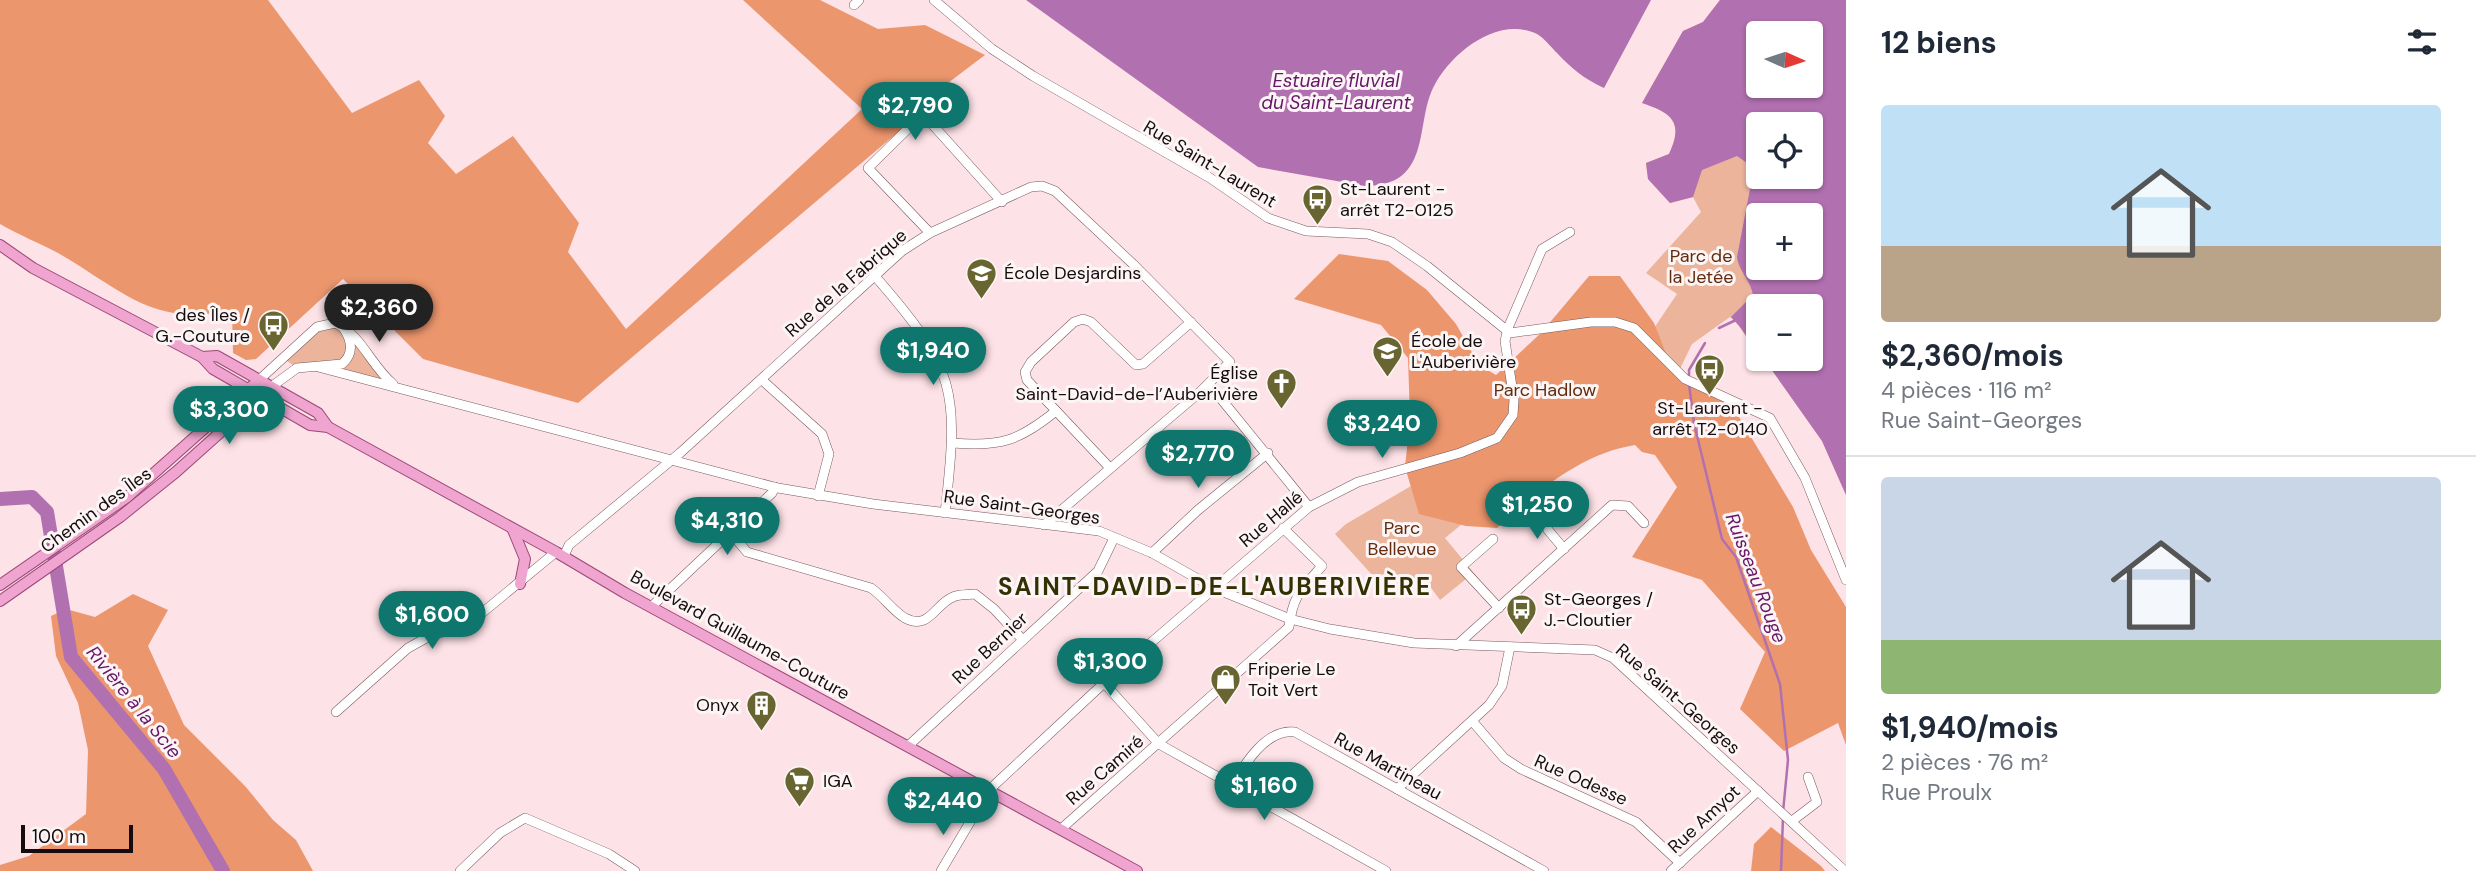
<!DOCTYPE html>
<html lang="fr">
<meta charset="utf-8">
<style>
:root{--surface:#fff;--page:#f2f2f3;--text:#1f2937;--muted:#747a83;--line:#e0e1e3;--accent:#0f766e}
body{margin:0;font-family:"DM Sans",sans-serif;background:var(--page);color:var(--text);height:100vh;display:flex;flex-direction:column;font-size:26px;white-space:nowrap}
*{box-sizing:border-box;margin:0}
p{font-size:23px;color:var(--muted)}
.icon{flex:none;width:38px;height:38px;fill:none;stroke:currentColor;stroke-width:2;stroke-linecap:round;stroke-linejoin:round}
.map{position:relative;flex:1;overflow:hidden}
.details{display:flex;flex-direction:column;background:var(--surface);width:630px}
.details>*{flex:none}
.needle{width:46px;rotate:93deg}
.tools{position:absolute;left:1746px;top:21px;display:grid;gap:14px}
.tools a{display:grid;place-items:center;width:77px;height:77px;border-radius:7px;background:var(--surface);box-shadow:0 2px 5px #0004;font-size:35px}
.scale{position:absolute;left:21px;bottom:18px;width:112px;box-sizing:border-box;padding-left:7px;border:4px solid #160b0d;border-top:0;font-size:19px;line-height:24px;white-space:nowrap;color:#160b0d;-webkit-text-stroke:5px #fcf5f6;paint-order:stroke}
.price{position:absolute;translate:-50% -60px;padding:0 16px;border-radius:24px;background:var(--accent);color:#fff;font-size:23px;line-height:46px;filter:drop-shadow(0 2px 4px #0008)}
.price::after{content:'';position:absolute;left:50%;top:42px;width:21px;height:16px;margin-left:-10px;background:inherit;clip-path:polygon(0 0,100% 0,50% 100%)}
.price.selected{background:#222;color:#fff}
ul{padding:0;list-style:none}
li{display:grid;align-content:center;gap:14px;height:371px;padding:0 35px}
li+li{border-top:2px solid var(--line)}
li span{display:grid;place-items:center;height:217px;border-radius:7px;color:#555}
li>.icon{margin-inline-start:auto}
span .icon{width:126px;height:126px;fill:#fffc;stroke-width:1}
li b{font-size:30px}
h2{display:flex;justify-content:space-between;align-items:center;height:84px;padding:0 35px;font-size:30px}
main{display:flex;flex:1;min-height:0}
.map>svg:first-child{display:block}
</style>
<main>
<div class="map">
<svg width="1846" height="871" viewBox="0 0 1846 871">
<rect width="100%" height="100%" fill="#fde2e7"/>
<g fill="#ebb49b" fill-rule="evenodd">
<path d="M1720,0L1759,33V86H1811L1846,495L1822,441L1764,359H1811V306H1759V353C1747,341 1743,328 1730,317L1692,344L1678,373L1648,337L1677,294L1646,273L1701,212L1693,197L1670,203L1648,179L1646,163L1669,154C1684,122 1672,113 1642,103L1683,31L1703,22ZM1759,124H1811V177H1759ZM1759,215H1811V268H1759Z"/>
<path d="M335,323L397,388L333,369L297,368L283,358L310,333Z"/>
<path d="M1371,421C1384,423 1388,435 1379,444L1364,425Z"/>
<path d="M1447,465L1479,510L1445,538L1501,606L1495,610L1466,579L1440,600L1421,574L1394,599L1335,534L1346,524Z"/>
</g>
<g fill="#ec966d">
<path d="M0,0H268L352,113L419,80L445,116L428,143L456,174L513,136L579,223L568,252L626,329L862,109L743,0H820L878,29L925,25L985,55L940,89L943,94L578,403L423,359L343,279L256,359L246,360L233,353L232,310C152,328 121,289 58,253C39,243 19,235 0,224Z"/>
<path d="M1339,254L1388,261L1427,290L1456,324L1479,365L1496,375L1541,333L1589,276H1620L1654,323L1667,356L1701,387L1733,407L1793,507L1811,550L1846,607V745L1838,723L1784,751L1740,709L1765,652L1702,580L1632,557L1677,487L1655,455L1642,452L1635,445C1582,453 1534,493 1497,528L1466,526L1419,514L1405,467L1410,419L1408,358L1381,325L1294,299Z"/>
<path d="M133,594L168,610L148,646L184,725L245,786L273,820L296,840L313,871H0V865L29,856L86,814L88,750L78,703L56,656L51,616L66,609L95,617Z"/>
<path d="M1771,827L1821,866L1825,871H1751L1754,844Z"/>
</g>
<g fill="#b170b0" fill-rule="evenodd">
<path d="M1026,0H1651L1604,88C1584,79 1571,68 1557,53C1551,47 1544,38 1537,34C1498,15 1450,53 1433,88C1415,125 1432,186 1365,186L1258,167Z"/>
<path d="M1720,0H1846V495L1822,441L1764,359H1811V306H1759V353C1748,341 1743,328 1731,317L1753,295C1751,281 1738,270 1737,257L1754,168L1737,156L1702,170L1693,197L1670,203L1648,179L1646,163L1669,154C1684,122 1672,113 1642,103L1683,31L1703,22ZM1811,33V86H1759V33ZM1811,124V177H1759V124ZM1759,215H1811V268H1759Z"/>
</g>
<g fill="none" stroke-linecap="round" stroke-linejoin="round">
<g stroke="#b170b0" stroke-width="2.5">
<path d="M1719,328L1738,319"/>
<path d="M1689,377V370L1705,343"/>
<path d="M1689,384L1694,423L1722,539L1736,557L1780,684L1788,760L1783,812"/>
<path d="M1781,871L1783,818"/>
</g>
<path stroke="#b170b0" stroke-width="14" d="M0,499L32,497L47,512L71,657L164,769L223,871"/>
<defs>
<g id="minor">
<path d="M934,0L992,49L1033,76L1210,178L1268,218L1306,231L1368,234L1392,242L1427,266L1510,333L1591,322H1615L1634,328L1685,379L1770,418L1805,478L1846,580"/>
<path d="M854,5L859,0"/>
<path d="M930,233L868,168L923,114L1002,202"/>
<path d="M874,275C957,370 959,390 945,513"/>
<path d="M318,367L778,488L873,504L1099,531L1152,553L1214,588L1290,619L1330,629L1414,643L1595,650L1613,658L1845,871"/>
<path d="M259,380L317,327L335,323C362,335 371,366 393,384"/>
<path d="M762,380L822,434L829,454L818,496"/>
<path d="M1209,384L1309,507"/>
<path d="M271,387L297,368L342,364C354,354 352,341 344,329"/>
<path d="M953,443C1000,447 1019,441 1056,411"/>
<path d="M1110,468L1027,380L1025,372L1031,362L1074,322L1083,319L1091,322L1136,365L1143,364L1191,322"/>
<path d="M1540,514L1548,530L1564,549"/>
<path d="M731,533L747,552L871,588C884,597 893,611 905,618C929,631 935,604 953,597C959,594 969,595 975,594L994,609L1022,639"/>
<path d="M1493,539L1461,567L1499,608"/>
<path d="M1152,553L1198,510L1268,453"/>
<path d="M564,556L569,545L680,453L902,251L930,233L1031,187L1042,186L1055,191L1133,264L1230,362L1200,392L1044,525"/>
<path d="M651,607L772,493L775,487"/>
<path d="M1456,646L1612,505L1628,506L1644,523"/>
<path d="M1104,683L1159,744L1386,871"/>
<path d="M336,712L408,648L428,637L471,622L556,552"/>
<path d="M1473,722L1504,758L1521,769L1636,822L1680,863"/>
<path d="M908,746L1098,571L1114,538"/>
<path d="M1231,787C1244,765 1266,728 1295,732L1544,871"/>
<path d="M1397,789L1489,705L1502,686L1510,647"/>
<path d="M1792,821L1817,802L1808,777"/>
<path d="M1061,829L1289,627C1293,595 1301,590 1322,566L1283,528"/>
<path d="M460,871L500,833L525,818L609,854L635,871"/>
<path d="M941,871L989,790L1104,683L1309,507L1358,482L1460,453L1497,438L1513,415L1514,400L1505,341L1508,328L1542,249L1570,232"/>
<path d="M1671,871L1758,791"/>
</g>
<g id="major">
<path d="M0,245L33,268L202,357L213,369L310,425L328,427L556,552L625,593L1137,871"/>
<path d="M202,357L217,356L318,413L328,427"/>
<path d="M513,530L525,559L520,584"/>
<path d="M0,585L126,498L259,380"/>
<path d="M0,601L120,517L176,472L271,387"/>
</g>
</defs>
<use href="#minor" stroke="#765a5f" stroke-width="10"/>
<use href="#major" stroke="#9c4877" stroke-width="12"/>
<use href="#minor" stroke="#fff" stroke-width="9"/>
<use href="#major" stroke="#efa5d0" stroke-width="10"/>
</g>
<defs>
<symbol id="bus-pin" viewBox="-11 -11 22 30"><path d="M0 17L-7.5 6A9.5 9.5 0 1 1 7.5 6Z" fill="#696531" stroke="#fcf5f6"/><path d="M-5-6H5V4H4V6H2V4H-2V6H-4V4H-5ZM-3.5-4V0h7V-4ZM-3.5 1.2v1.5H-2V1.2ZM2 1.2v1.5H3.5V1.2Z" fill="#fff"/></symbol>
<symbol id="school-pin" viewBox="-11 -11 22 30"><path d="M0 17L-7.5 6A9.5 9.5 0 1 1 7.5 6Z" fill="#696531" stroke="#fcf5f6"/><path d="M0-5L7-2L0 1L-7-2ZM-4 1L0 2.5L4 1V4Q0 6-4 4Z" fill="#fff"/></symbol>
<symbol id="church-pin" viewBox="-11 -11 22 30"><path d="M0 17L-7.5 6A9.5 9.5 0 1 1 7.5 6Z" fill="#696531" stroke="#fcf5f6"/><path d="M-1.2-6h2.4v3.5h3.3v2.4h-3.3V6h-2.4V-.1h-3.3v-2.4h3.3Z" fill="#fff"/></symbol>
<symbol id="shop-pin" viewBox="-11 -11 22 30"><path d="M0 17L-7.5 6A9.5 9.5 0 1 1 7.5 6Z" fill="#696531" stroke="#fcf5f6"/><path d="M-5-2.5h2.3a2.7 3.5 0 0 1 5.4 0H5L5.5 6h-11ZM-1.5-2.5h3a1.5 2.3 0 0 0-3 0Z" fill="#fff"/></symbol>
<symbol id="building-pin" viewBox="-11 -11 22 30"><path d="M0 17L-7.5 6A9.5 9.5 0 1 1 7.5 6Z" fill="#696531" stroke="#fcf5f6"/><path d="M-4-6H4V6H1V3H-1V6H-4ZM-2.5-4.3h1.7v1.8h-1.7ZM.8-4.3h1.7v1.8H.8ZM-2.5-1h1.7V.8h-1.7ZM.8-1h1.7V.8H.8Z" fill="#fff"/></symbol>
<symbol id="supermarket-pin" viewBox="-11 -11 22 30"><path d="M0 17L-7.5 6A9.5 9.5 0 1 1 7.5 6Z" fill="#696531" stroke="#fcf5f6"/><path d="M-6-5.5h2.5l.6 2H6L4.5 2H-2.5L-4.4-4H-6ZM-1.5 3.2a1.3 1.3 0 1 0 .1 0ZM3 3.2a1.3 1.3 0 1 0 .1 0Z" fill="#fff"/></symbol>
</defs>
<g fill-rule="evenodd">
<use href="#bus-pin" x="1300" y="182" width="35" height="47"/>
<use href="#school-pin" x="964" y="256" width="35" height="47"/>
<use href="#bus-pin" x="256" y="308" width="35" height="47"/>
<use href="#school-pin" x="1370" y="334" width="35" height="47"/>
<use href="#bus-pin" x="1692" y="352" width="35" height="47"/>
<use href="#church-pin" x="1264" y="366" width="35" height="47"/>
<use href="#bus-pin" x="1504" y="592" width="35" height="47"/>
<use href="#shop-pin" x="1208" y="662" width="35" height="47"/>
<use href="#building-pin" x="744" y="688" width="35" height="47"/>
<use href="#supermarket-pin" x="782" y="764" width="35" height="47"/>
</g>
<g text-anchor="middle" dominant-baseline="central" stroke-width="6" stroke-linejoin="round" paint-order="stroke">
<g font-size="18" fill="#160b0d" stroke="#fcf5f6">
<text transform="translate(1210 164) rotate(31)">Rue Saint-Laurent</text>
<text transform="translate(846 283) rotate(-41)">Rue de la Fabrique</text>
<text transform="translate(1022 507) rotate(8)">Rue Saint-Georges</text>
<text transform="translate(96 510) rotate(-36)">Chemin des Îles</text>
<text transform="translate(1271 519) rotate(-40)">Rue Hallé</text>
<text transform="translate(740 635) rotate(29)">Boulevard Guillaume-Couture</text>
<text transform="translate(990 648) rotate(-43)">Rue Bernier</text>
<text transform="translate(1678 699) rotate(41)">Rue Saint-Georges</text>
<text transform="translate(1388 766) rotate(29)">Rue Martineau</text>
<text transform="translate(1105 770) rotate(-41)">Rue Camiré</text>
<text transform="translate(1581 780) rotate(24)">Rue Odesse</text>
<text transform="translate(1704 819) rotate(-43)">Rue Amyot</text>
</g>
<g font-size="18" fill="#160b0d" stroke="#fcf5f6" text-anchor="start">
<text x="1340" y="189">St-Laurent -<tspan x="1340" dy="21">arrêt T2-0125</tspan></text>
<text x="1004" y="273">École Desjardins</text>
<text x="250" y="315" text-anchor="end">des Îles /<tspan x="250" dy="21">G.-Couture</tspan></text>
<text x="1411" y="341">École de<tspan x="1411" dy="21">L'Auberivière</tspan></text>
<text x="1258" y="373" text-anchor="end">Église<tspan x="1258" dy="21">Saint-David-de-l’Auberivière</tspan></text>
<text x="1710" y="408" text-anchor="middle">St-Laurent -<tspan x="1710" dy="21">arrêt T2-0140</tspan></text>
<text x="1544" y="599">St-Georges /<tspan x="1544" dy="21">J.-Cloutier</tspan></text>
<text x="1248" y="669">Friperie Le<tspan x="1248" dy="21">Toit Vert</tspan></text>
<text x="739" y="705" text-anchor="end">Onyx</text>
<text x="823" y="781">IGA</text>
</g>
<g font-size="18" fill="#612b0d" stroke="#fcf5f6">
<text x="1701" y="256">Parc de<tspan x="1701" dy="21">la Jetée</tspan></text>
<text x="1545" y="390">Parc Hadlow</text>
<text x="1402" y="528">Parc<tspan x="1402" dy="21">Bellevue</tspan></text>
</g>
<g font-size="19" font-style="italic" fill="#671769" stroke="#fcf5f6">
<text x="1336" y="80">Estuaire fluvial<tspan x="1336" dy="22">du Saint-Laurent</tspan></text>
<text transform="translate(1756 578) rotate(69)">Ruisseau Rouge</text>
<text transform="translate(134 702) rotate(51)">Rivière à la Scie</text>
</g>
<g font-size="24" font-weight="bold" letter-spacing="2" fill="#333004" stroke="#fcf5f6">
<text x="1215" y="586">SAINT-DAVID-DE-L'AUBERIVIÈRE</text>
</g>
</g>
</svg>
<div class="tools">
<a><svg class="needle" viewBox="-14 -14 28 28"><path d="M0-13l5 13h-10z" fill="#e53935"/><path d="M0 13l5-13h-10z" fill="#747a83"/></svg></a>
<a><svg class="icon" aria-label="locate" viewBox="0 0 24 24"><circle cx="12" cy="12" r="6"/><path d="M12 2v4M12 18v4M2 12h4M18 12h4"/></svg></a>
<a>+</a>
<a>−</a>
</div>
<div class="scale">100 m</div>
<b class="price" style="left:915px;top:142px">$2,790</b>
<b class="price selected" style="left:379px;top:344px">$2,360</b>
<b class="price" style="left:933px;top:387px">$1,940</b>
<b class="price" style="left:229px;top:446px">$3,300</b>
<b class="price" style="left:1382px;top:460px">$3,240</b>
<b class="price" style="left:1198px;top:490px">$2,770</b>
<b class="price" style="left:1537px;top:541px">$1,250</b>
<b class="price" style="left:727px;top:557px">$4,310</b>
<b class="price" style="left:432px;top:651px">$1,600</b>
<b class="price" style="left:1110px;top:698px">$1,300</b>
<b class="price" style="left:1264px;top:822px">$1,160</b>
<b class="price" style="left:943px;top:837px">$2,440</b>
</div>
<section class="details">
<h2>12 biens<svg class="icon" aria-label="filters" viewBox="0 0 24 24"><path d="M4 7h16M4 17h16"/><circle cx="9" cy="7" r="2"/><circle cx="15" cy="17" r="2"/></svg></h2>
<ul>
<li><span style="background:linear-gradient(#bfe0f5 65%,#b9a48a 0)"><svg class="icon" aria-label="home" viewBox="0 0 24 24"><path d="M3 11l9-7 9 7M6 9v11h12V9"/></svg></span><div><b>$2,360/mois</b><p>4 pièces · 116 m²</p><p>Rue Saint-Georges</p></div></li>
<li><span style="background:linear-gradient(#c9d6e8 75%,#8fb573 0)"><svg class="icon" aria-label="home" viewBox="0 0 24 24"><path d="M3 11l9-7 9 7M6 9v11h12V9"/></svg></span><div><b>$1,940/mois</b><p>2 pièces · 76 m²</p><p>Rue Proulx</p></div></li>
</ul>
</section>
</main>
